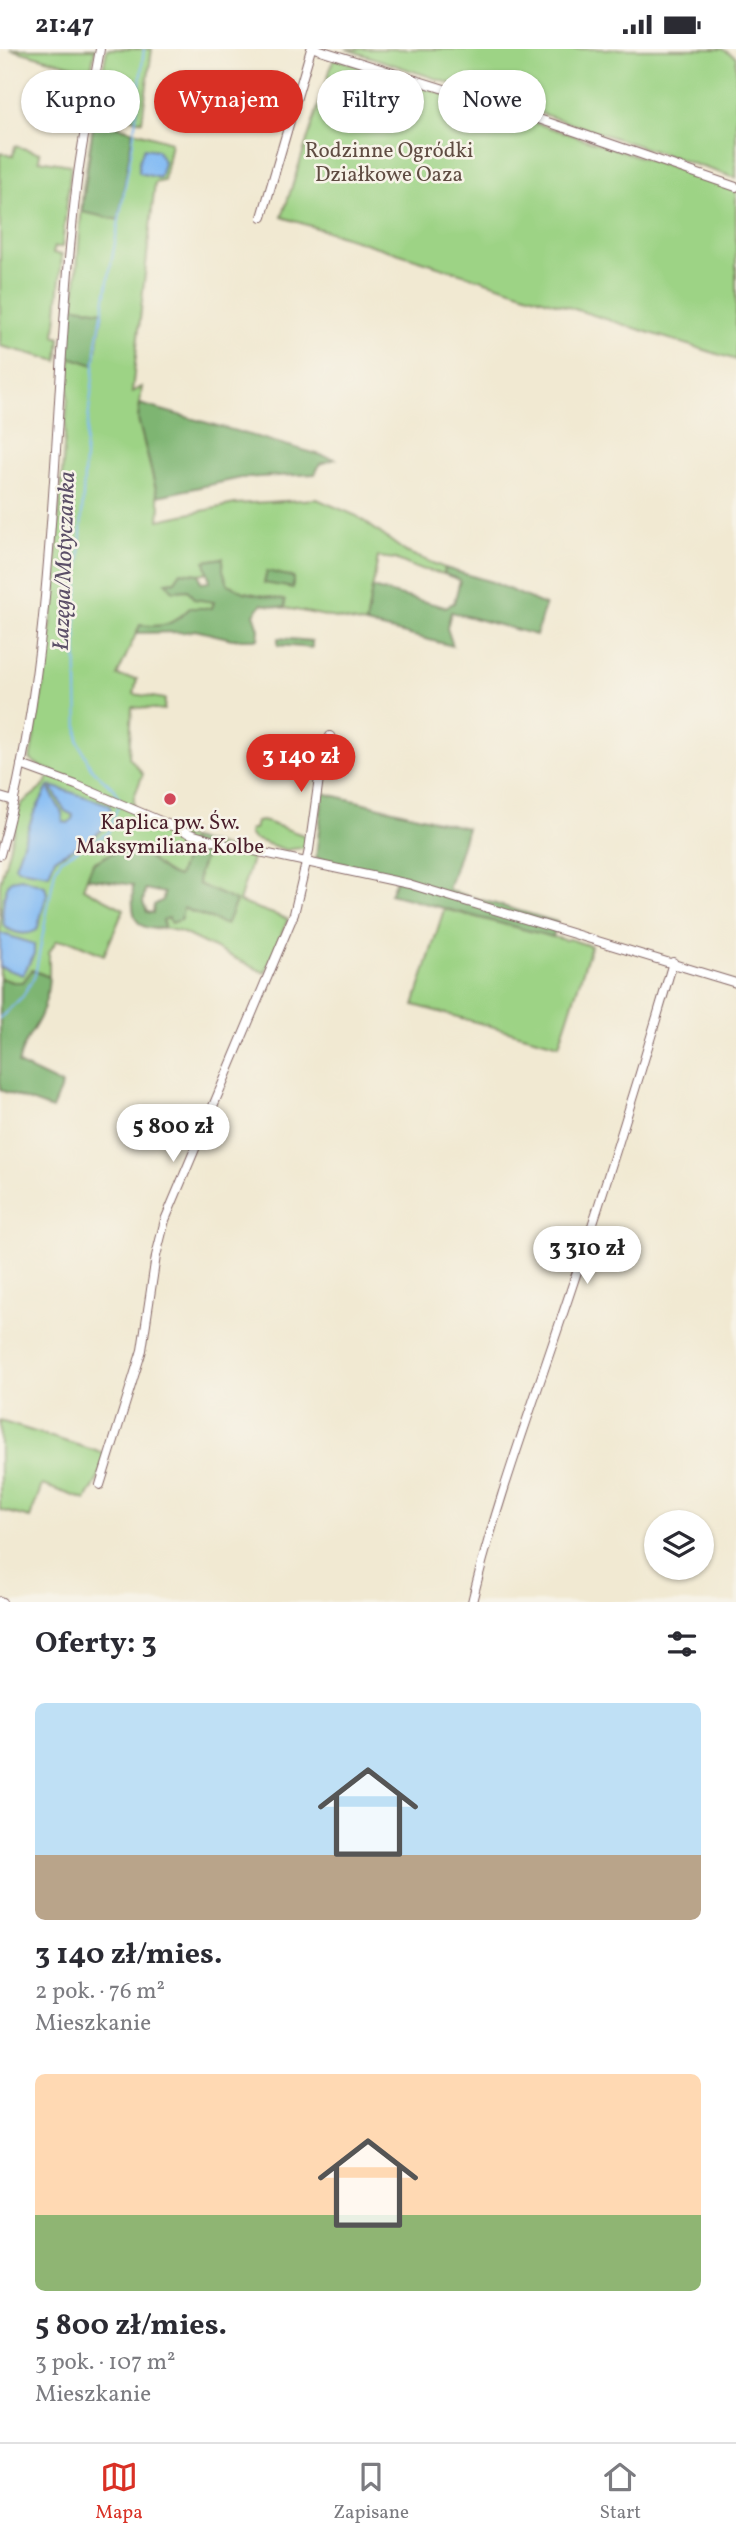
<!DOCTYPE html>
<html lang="pl">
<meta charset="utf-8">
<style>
:root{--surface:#fff;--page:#f2f2f3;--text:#2b2b33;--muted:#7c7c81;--line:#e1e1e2;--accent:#d93025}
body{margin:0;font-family:Vollkorn,serif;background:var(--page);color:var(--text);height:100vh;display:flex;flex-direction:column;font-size:26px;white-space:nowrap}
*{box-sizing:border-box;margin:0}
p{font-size:23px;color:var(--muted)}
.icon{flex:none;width:38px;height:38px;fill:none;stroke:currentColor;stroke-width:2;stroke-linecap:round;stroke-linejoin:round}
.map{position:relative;height:1553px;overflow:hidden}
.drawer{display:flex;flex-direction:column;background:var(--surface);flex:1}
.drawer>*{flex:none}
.hud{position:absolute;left:21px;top:21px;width:695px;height:63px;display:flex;gap:14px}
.buttons{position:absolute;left:644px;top:1461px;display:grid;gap:14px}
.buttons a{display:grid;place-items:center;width:70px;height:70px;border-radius:50%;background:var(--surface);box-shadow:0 2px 5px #0004;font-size:35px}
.price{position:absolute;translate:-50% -60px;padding:0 16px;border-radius:24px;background:#fff;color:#222;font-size:23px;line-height:46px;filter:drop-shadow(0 2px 4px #0008)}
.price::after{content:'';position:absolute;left:50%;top:42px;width:21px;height:16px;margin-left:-10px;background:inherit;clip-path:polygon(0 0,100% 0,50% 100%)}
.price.active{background:var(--accent);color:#fff}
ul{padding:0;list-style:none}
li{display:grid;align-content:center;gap:14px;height:371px;padding:0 35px}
li span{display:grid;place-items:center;height:217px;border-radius:10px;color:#555}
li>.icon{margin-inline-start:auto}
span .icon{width:126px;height:126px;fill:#fffc;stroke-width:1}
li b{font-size:30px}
h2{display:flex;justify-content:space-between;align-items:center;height:84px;padding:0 35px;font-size:30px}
.tag{padding:0 24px;border-radius:32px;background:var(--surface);box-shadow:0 2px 5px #0004;font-size:24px;line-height:63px}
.tag.active{background:var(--accent);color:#fff}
.status{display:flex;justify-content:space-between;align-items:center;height:49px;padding:0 35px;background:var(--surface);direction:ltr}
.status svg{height:19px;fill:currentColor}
.tab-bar{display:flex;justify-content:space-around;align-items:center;height:98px;border-top:2px solid var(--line);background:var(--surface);font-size:19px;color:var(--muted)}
.tab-bar a{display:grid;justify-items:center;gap:4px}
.tab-bar .active{color:var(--accent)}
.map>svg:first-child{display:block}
</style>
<div class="status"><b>21:47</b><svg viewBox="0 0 49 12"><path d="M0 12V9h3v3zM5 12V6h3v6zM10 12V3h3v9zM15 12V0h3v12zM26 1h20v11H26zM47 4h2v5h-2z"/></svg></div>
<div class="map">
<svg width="736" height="1553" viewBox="0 0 736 1553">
<rect width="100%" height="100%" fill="#f7f3e8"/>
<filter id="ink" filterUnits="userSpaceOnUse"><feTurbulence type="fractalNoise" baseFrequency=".0143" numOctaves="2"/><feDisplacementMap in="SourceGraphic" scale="14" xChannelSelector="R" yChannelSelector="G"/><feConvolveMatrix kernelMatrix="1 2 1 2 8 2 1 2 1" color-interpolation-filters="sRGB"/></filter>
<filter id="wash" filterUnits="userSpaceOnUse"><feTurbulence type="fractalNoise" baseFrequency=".00686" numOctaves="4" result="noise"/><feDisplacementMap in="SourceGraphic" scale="28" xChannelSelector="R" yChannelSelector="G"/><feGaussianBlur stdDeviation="1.57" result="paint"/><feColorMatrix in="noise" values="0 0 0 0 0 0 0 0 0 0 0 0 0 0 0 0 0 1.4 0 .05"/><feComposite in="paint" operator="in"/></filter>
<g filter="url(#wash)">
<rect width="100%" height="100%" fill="#f1e9d2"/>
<g fill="#9dd385" stroke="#747958" stroke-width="2">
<path d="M10,0H95L91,22Z"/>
<path d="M107,0H152L142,72L95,61Z"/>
<path d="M346,0H722L736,8V129Z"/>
<path d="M334,9L736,139V311L282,168Z"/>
<path d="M94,70L171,93L164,132L155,134L132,343L142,338L138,370L160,457L159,471L235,455L317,450L357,467L406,503L445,519L444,525L416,519L395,510L378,508L366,575L285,559L284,551L244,543L227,535L223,521V509L205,512L209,523L199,525L181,523L175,532L166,533L173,542L188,541L214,553L212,559H190C172,576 164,579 140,576L117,627L137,630L134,645L165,650L164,661L132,658L129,708L143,725L134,748L133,767L191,790L178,828C162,824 150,809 138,798L120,800L93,814L83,839L124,860L104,906L71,892H56L49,904V928L32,921L23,933H13L0,929V834L21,755L43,738L52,722L41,718L30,710L49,604L83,140Z"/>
<path d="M15,97L40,104L39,111L71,116L62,198H55L53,204L62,206L55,287L60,289L58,312L0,297V104L13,107Z"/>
<path d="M262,772C278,776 293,783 309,788L307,798L286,801L253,790L249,785L250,780H254L256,773Z"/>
<path d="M210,794L253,806L239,853L288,870L265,924L181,883L164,879L163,871L182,859L226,875L214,842L198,835L199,823Z"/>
<path d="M444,860L565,891L569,890L591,897L559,996L414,956Z"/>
<path d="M0,1372L106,1405L98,1430L86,1451L42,1436L30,1469L0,1461Z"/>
</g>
<g fill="#7eb572" stroke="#646a4e" stroke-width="2" fill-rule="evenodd">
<path d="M94,70L133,82L119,171L82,163Z"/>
<path d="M71,257L103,262L94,316L67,307Z"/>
<path d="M140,355L335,410L320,415L315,425L241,429L158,447L138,370Z"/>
<path d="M223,509V521L228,535L244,543L285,551V559L262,555L254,565L259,580L258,590H232L195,581L186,583L137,584L140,576C164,579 172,576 190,559H212L214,553L194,550L188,541L173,542L166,533L175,532L181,523L199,525L201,534L210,533L205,512Z"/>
<path d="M445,519L492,533L545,556L536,586L451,563L447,579L453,597L366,575L372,539L445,558L454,554L460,531L444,525Z"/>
<path d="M267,522L293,528V539L264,534Z"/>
<path d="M278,589L312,592V599L278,596Z"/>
<path d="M323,744L467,779L448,841L557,873L553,888L390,845L398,827L316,809Z"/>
<path d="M191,790L210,794L199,823L198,835L236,852L226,876L183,859L181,871L171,874L169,869L163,871L164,879C131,884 132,863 133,836L87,829L93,814L120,800L138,798C150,809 162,824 178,828ZM145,840L164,844L163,851L154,856L153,864L147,863L143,854Z"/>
<path d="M32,921L49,928C48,942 46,955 40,968C31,986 22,995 18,1015L62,1036L52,1060L0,1041V929L13,933H23Z"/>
</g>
<g fill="#84bcf4" stroke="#676e90" stroke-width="2">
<path d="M144,99L157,101L164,113L160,129L139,124V112Z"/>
<path d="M51,737L108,755L111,760L104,779L89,791L55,809L49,825L18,820L15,817L33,766L48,738L62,764L63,773L68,774L72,771L73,766L65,762Z"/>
<path d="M21,829L45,837L47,845L37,881C30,885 24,886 15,883C12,881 8,881 5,878C0,870 3,840 11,831Z"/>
<path d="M0,884L34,895V905L23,926L0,918Z"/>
</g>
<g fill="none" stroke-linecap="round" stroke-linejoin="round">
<g stroke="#84bcf4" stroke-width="2">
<path d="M120,752L115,741L91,719L78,692L76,578L86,389L97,294L133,93L144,0"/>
<path d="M0,969L23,947L35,926L55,821L61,810L108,784L118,757"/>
</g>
</g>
</g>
<g filter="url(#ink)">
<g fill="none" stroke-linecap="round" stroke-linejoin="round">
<defs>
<g id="minor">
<path d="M317,0L533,68L736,138"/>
<path d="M262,168L311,0"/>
<path d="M21,716L76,736L191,785L231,797L409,835L736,934"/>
<path d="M0,748L14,752"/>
<path d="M0,806C61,589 50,363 76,141C81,94 92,47 100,0"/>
<path d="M100,1436L142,1301L156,1207L165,1171L294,865L309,801L320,722L330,687"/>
<path d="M0,1552L2,1553"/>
<path d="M472,1553C493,1465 524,1380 553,1294C596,1168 636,1041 673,913"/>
</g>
</defs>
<use href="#minor" stroke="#846665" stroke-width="10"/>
<use href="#minor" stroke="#fff" stroke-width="8"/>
</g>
</g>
<circle fill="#d1495b" stroke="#f7f3e8" stroke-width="2.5" cx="170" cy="750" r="7"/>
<g text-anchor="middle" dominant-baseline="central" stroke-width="5" stroke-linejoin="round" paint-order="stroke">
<g font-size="21" fill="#5f4c42" stroke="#f7f3e8">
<text x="389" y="102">Rodzinne Ogródki<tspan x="389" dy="24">Działkowe Oaza</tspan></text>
</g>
<g font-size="21" fill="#4a1f2b" stroke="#f7f3e8">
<text x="170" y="774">Kaplica pw. Św.<tspan x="170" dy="24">Maksymiliana Kolbe</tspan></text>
</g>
<g font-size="23" font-style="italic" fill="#5b4e67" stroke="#f7f3e8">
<text transform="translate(65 512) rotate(-88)">Łazęga/Motyczanka</text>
</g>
</g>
</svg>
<div class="buttons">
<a><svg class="icon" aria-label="layers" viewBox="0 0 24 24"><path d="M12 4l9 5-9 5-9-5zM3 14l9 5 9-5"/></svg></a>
</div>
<b class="price active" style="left:301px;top:745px">3 140 zł</b>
<b class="price" style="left:173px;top:1115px">5 800 zł</b>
<b class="price" style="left:587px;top:1237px">3 310 zł</b>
<div class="hud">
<a class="tag">Kupno</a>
<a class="tag active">Wynajem</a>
<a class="tag">Filtry</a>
<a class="tag">Nowe</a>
</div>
</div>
<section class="drawer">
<h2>Oferty: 3<svg class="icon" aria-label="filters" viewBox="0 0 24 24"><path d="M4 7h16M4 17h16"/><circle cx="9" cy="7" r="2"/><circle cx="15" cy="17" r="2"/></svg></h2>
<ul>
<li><span style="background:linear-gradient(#bfe0f5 70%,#b9a48a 0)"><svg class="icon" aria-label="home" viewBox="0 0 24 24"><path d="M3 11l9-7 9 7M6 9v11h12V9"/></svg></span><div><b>3 140 zł/mies.</b><p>2 pok. · 76 m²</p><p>Mieszkanie</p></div></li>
<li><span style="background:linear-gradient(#ffd9b3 65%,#8fb573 0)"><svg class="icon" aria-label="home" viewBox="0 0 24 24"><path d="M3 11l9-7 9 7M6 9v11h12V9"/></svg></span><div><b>5 800 zł/mies.</b><p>3 pok. · 107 m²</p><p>Mieszkanie</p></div></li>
</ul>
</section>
<nav class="tab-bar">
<a class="active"><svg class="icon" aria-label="map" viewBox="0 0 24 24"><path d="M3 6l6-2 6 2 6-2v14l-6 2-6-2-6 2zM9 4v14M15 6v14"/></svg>Mapa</a>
<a><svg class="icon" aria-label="saved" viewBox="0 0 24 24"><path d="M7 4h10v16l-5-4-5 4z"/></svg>Zapisane</a>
<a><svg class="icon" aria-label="home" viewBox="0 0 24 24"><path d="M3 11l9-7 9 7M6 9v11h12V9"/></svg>Start</a>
</nav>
